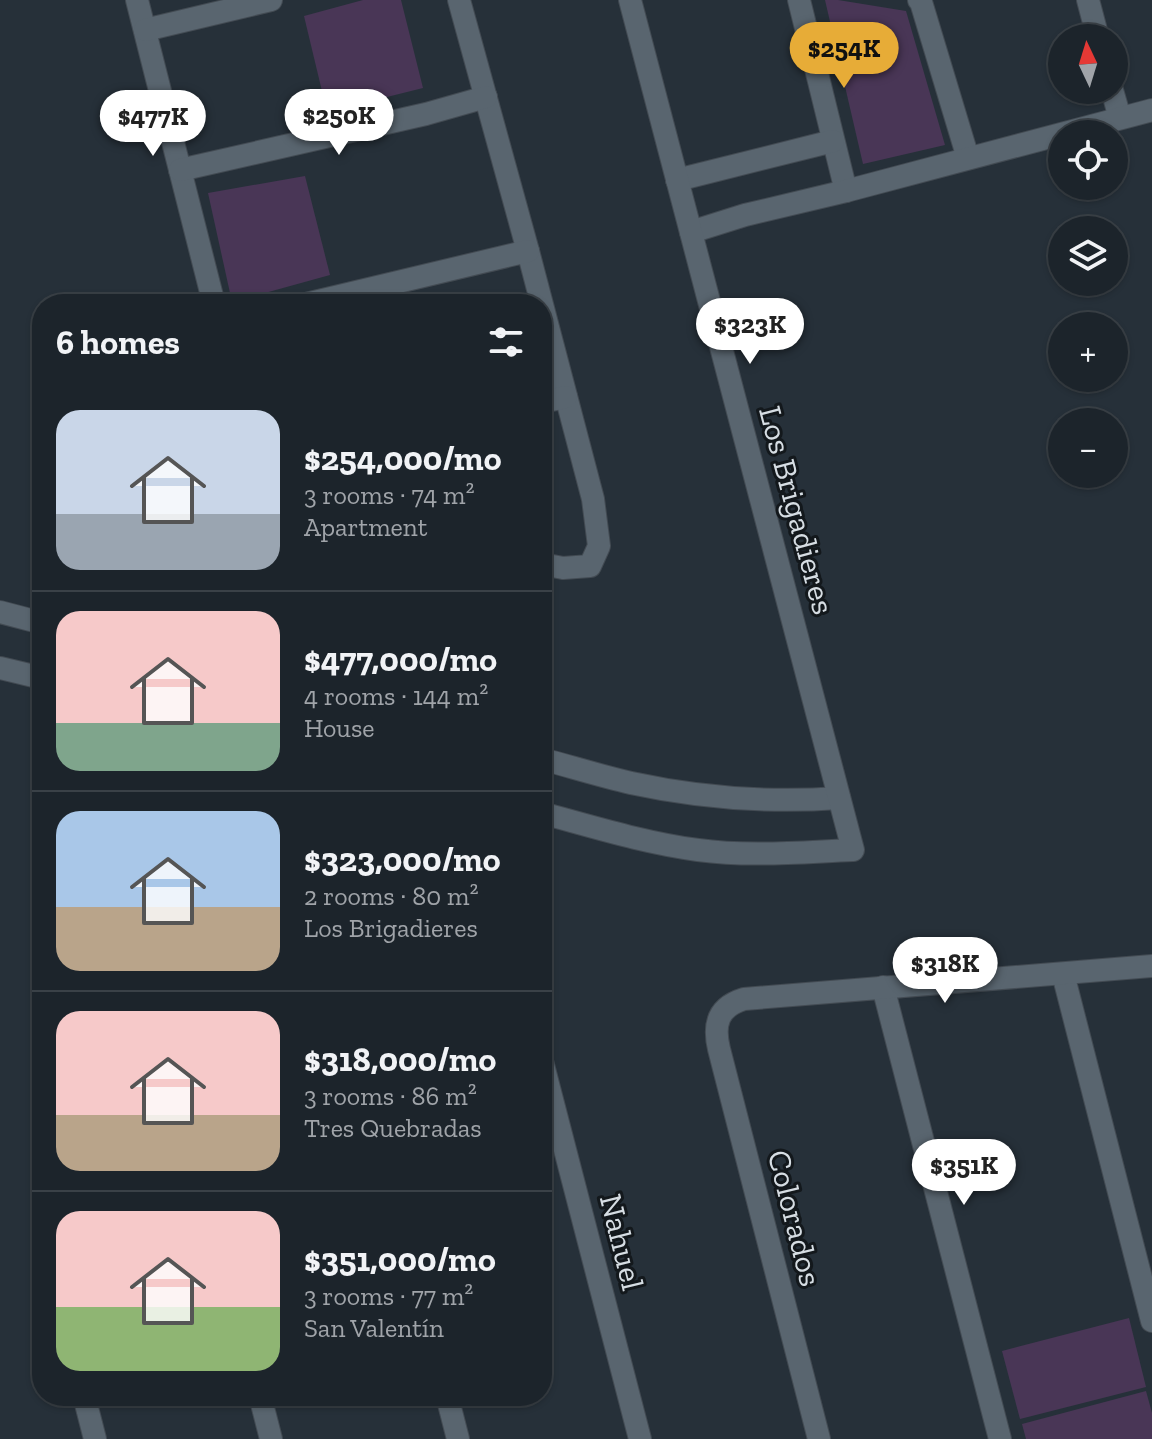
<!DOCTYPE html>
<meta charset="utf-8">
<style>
:root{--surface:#1c242b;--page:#252c33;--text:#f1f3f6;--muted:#a0a4a9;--line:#3a4147;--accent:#e7ac37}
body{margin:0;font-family:"Zilla Slab",serif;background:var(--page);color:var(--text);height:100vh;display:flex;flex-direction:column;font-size:30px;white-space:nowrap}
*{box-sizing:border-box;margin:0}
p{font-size:26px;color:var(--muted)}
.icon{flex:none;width:44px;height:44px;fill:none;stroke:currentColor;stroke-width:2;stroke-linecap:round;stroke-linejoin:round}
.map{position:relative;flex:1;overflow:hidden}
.details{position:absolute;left:32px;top:294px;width:520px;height:1112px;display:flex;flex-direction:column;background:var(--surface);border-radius:32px;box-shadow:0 2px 6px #0004,0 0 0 2px var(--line)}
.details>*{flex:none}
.needle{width:52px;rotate:356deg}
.controls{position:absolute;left:1048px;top:24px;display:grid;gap:16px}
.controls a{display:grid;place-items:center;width:80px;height:80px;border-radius:50%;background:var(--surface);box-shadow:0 2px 6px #0004,0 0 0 2px var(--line);font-size:40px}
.price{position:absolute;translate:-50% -68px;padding:0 18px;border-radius:28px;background:#fff;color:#222;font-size:26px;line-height:52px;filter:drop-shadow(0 2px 4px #0008)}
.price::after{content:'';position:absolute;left:50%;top:48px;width:24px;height:18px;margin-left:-12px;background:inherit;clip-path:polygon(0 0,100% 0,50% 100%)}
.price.current{background:var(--accent);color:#111}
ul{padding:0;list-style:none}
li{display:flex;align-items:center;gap:24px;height:200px;padding:0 24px}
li+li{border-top:2px solid var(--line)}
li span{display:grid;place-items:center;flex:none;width:224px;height:160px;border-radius:24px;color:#555}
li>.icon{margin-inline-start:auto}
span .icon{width:96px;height:96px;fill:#fffc;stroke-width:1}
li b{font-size:34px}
h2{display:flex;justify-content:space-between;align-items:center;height:96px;padding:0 24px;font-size:34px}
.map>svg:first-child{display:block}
</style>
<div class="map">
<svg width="1152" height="1439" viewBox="0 0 1152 1439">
<rect width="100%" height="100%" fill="#263039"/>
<g fill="#493656">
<path d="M363,0H401L423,88L327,112L304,16Z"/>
<path d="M825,0H838L906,11L945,145L863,164Z"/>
<path d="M305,176L330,275L232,302L208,193Z"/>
<path d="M1129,1318L1146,1387L1020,1419L1002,1351Z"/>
<path d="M1146,1391L1152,1413V1439H1026L1022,1424Z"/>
</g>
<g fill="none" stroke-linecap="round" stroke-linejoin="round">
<defs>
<g id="minor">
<path d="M137,0L214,304"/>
<path d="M459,0L528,251L593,499L599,546L590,566L563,568L542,564"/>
<path d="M799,0L846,191"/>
<path d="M919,0L921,2L968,158"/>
<path d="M1088,0L1098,38"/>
<path d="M145,30L271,0"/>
<path d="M1112,90L1120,118"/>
<path d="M180,170L426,114L486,97"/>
<path d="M677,180L833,141"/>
<path d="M691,232L745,215L846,191L1152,110"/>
<path d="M306,304L528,251"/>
<path d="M542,402L566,397"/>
<path d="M0,612L42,623"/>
<path d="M0,668L42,678"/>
<path d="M542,759C572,767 601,776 631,783C700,798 769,803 839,798"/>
<path d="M542,813C594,827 645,843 698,850C749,857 802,852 853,850L630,0"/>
<path d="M1063,974L1152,1321"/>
<path d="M883,987L1000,1439"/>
<path d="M542,1061L640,1439"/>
<path d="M84,1396L95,1439"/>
<path d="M260,1396L271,1439"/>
<path d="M447,1396L458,1439"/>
<path d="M819,1439L719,1049C713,1024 718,1007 744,999L1152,966"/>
</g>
</defs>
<use href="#minor" stroke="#434b53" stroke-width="24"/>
<use href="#minor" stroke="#59656f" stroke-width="22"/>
</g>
<g text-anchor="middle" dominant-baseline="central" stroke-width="6" stroke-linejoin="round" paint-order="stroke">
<g font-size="32" fill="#d6dde3" stroke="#13181c">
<text transform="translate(797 510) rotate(75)">Los Brigadieres</text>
<text transform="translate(795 1218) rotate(76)">Colorados</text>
<text transform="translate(622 1242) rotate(76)">Nahuel</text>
</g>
</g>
</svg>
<div class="controls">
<a><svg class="needle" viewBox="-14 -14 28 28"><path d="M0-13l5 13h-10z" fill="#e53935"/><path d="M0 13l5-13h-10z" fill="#a0a4a9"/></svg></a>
<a><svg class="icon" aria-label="locate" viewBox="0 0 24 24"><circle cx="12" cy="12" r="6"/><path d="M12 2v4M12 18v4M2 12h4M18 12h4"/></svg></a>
<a><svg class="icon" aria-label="layers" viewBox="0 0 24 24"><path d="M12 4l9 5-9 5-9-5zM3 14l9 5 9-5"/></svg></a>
<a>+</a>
<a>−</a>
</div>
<b class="price current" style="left:844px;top:90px">$254K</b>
<b class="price" style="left:339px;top:157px">$250K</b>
<b class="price" style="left:153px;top:158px">$477K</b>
<b class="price" style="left:750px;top:366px">$323K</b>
<b class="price" style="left:945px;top:1005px">$318K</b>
<b class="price" style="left:964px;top:1207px">$351K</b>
<section class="details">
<h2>6 homes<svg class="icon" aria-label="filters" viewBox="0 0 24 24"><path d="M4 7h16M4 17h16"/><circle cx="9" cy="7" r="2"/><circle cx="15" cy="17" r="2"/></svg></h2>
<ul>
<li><span style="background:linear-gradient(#c9d6e8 65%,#9aa5b1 0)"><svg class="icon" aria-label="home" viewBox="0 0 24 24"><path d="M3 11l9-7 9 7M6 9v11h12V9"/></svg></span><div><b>$254,000/mo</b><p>3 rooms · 74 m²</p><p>Apartment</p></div></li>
<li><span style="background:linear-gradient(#f6c9c9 70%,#7fa58c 0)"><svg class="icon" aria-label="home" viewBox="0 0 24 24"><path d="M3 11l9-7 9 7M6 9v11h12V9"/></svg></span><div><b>$477,000/mo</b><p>4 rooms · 144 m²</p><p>House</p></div></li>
<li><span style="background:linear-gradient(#a9c7e8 60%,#b9a48a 0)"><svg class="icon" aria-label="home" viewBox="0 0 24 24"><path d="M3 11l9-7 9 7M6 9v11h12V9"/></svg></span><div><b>$323,000/mo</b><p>2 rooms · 80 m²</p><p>Los Brigadieres</p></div></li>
<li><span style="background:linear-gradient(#f6c9c9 65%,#b9a48a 0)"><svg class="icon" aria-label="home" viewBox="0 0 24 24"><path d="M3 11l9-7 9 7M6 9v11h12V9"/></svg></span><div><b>$318,000/mo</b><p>3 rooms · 86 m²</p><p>Tres Quebradas</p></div></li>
<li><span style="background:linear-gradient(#f6c9c9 60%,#8fb573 0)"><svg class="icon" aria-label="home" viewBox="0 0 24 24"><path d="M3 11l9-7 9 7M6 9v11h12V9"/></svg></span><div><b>$351,000/mo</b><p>3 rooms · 77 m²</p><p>San Valentín</p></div></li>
</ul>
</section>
</div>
